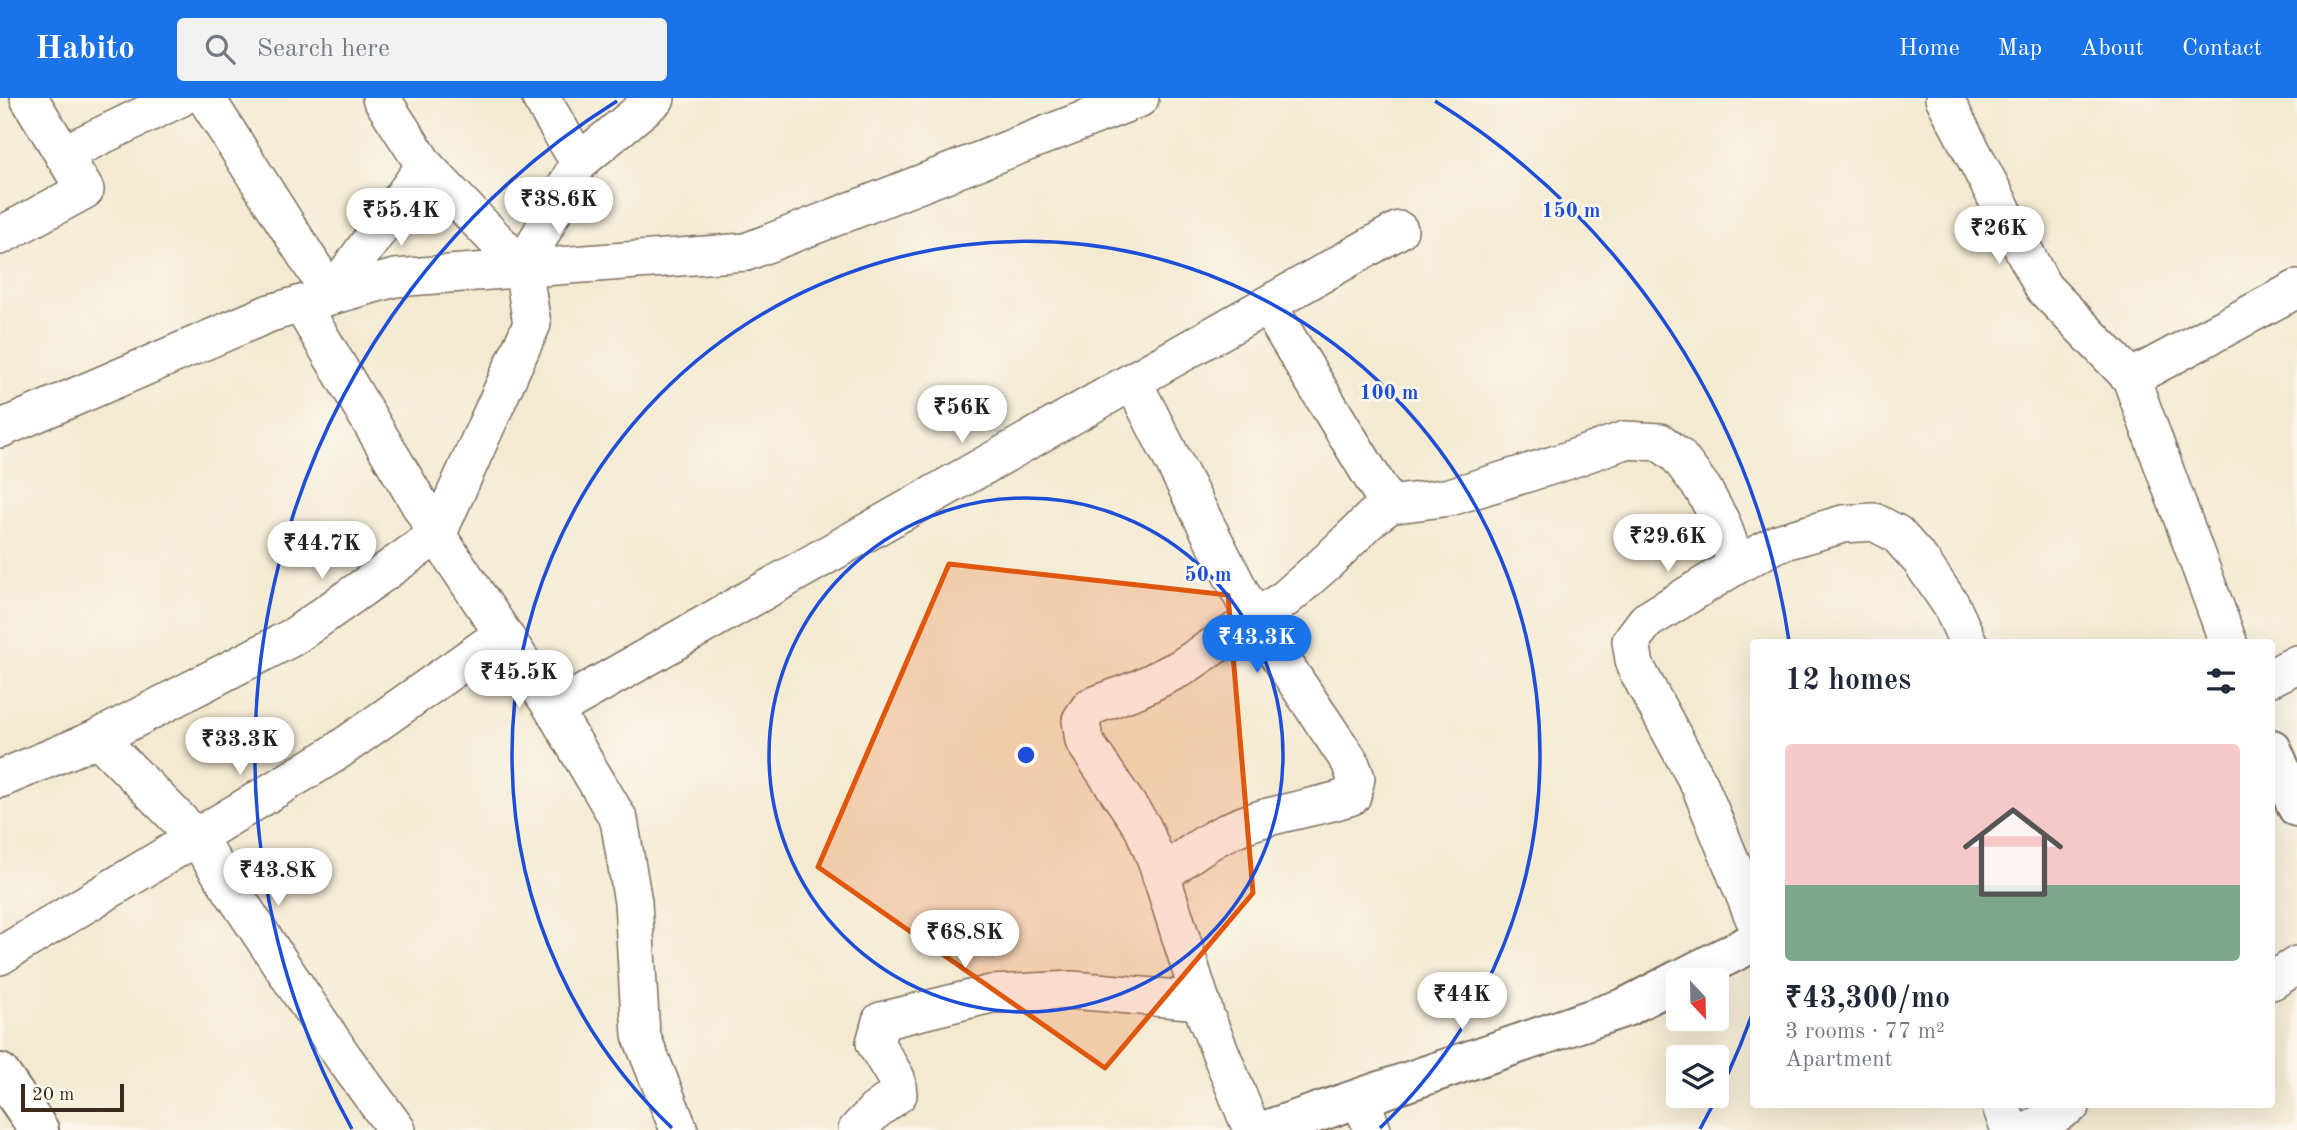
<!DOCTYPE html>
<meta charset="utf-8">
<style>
:root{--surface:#fff;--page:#f2f2f3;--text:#1f2937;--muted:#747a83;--line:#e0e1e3;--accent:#1a73e8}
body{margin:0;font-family:"Old Standard TT",serif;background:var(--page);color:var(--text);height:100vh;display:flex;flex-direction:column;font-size:26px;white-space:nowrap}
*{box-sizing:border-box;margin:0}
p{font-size:23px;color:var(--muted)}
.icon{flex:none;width:38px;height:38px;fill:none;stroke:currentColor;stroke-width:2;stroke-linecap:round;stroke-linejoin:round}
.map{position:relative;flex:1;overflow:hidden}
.panel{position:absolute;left:1750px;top:541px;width:525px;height:469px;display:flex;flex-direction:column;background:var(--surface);border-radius:7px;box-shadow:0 7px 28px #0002}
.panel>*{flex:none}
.needle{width:46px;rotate:158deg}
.buttons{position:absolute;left:1666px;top:870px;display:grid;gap:14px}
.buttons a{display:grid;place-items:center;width:63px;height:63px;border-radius:7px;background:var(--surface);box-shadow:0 7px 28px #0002;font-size:35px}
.scale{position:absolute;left:21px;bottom:18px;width:103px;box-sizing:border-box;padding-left:7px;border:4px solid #3b2a1e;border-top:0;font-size:19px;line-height:24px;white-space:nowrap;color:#3b2a1e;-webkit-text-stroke:5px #fbf7ec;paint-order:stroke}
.price{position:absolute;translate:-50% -60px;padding:0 16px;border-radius:24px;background:#fff;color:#222;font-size:23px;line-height:46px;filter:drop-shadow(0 2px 4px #0008)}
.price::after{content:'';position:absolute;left:50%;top:42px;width:21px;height:16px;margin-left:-10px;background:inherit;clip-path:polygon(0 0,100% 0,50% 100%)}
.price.current{background:var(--accent);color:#fff}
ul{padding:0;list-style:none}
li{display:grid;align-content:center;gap:14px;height:371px;padding:0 35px}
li+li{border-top:2px solid var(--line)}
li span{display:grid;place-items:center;height:217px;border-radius:7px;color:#555}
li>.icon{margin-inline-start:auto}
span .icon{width:126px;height:126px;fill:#fffc;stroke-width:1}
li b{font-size:30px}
h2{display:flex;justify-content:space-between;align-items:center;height:84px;padding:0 35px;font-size:30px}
header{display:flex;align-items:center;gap:42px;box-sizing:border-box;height:98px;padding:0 35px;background:var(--accent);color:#fff}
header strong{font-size:33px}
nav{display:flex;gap:38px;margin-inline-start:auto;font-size:24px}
.search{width:490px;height:63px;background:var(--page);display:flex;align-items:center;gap:18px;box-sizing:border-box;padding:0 24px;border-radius:7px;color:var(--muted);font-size:26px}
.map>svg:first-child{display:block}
</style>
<header>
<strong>Habito</strong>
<div class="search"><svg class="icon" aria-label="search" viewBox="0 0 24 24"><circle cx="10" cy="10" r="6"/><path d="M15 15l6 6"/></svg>Search here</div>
<nav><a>Home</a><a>Map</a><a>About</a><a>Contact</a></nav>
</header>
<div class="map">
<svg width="2297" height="1032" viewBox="0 0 2297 1032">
<rect width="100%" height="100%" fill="#fbf7ec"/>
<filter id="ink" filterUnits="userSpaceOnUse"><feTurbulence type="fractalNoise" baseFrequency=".0143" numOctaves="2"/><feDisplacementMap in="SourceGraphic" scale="14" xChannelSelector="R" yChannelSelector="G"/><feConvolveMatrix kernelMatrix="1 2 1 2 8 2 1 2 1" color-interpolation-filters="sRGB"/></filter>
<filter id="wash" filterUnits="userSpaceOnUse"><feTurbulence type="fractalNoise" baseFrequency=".00686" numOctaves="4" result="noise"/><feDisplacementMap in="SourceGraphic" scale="28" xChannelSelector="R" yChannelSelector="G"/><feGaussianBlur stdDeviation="1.57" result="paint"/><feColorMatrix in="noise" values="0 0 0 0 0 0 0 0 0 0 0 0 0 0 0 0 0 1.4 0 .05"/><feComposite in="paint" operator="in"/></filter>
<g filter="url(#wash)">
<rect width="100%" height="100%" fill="#f4ead2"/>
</g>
<g filter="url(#ink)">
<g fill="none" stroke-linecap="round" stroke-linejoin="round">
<defs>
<g id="minor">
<path d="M206,0L331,197L425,68"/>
<path d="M541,0L579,64"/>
<path d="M1944,0L2043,189L2131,280L2228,544"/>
<path d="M63,56L180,0"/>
<path d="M0,138L85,92L29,0"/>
<path d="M523,170L579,64L656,0"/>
<path d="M301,206L443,446L554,612L619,722L633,804L641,937L679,1032"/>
<path d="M1268,208L1389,407"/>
<path d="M2131,280L2297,191"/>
<path d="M1133,284L1254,521L1350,664L1356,680L1352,698C1311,712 1264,715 1225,735C1202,746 1182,762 1161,778"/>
<path d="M0,331L270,215L395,180L746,154L1140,0"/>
<path d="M2272,579L2297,566"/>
<path d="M554,612L1399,132"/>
<path d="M98,640L196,739L343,959L397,1032"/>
<path d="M0,681L98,640L293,539L437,437L532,226L523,170L425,68L381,0"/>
<path d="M1754,820L1700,688L1635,568L1631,543L1646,523L1737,467L1778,445L1843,426L1874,424L1897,436L1921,463L1951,507L1968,544"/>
<path d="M0,858L332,657L503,536"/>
<path d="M2272,883L2297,867"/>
<path d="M1361,1000L1372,1032"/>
<path d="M2000,1006L2010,1032"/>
<path d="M857,1032L875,1013L898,996L896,980L875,945L881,923L991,896L1072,892L1201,903"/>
<path d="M1252,1032L1206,919L1157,764L1143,730L1084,643L1081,622L1090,609L1138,591L1181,570L1286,500L1328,463L1372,420L1389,407L1450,399L1563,364L1625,342L1660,344L1678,358L1703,391L1721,424L1737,467"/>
<path d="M2031,1032L2072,1006"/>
</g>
<g id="major">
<path d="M2272,651L2297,709"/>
<path d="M1679,882L1754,844"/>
<path d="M0,975L39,1032"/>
<path d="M1266,1032L1626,909L1678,882"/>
</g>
</defs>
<use href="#minor" stroke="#7c6d5d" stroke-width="40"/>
<use href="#major" stroke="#7c6d5d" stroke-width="42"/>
<use href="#minor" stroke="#fff" stroke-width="37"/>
<use href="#major" stroke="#fff" stroke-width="38"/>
</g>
</g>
<path fill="#df570d" fill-opacity="0.2" stroke="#df570d" stroke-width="5" stroke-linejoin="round" d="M949,466L1228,497L1253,795L1105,970L818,769Z"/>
<g fill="none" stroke="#1d4ed8" stroke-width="3.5">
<circle cx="1026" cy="657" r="257"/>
<path d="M672 1030A514 514 0 1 1 1380 1030"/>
<path d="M1753 914A771 771 0 0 1 1700 1031M352 1031A771 771 0 0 1 617 3M1435 3A771 771 0 0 1 1789 543"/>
</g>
<circle cx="1026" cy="657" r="10" fill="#1d4ed8" stroke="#fbf7ec" stroke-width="3.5"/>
<g font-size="21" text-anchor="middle" font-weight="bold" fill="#1d4ed8" stroke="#fbf7ec" stroke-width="6" stroke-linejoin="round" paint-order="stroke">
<text x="1571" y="119">150 m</text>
<text x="1389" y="301">100 m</text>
<text x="1208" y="483">50 m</text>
</g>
</svg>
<div class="buttons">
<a><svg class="needle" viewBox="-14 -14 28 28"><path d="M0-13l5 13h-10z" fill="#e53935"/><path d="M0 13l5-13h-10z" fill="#747a83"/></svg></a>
<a><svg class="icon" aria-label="layers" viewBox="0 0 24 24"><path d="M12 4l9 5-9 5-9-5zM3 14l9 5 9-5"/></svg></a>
</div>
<div class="scale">20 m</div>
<b class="price" style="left:559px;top:139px">₹38.6K</b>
<b class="price" style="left:401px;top:150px">₹55.4K</b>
<b class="price" style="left:1999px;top:168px">₹26K</b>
<b class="price" style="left:962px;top:347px">₹56K</b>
<b class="price" style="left:1668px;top:476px">₹29.6K</b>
<b class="price" style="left:322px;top:483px">₹44.7K</b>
<b class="price current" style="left:1257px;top:577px">₹43.3K</b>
<b class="price" style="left:519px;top:612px">₹45.5K</b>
<b class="price" style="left:240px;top:679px">₹33.3K</b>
<b class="price" style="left:278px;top:810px">₹43.8K</b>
<b class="price" style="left:965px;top:872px">₹68.8K</b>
<b class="price" style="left:1462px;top:934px">₹44K</b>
<section class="panel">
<h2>12 homes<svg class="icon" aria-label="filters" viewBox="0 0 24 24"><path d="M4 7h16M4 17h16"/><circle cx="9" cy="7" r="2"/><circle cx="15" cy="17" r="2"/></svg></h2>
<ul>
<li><span style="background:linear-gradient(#f6c9c9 65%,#7fa58c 0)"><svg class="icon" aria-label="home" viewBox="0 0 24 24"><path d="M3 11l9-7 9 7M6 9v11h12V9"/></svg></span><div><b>₹43,300/mo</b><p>3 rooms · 77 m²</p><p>Apartment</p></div></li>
</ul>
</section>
</div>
